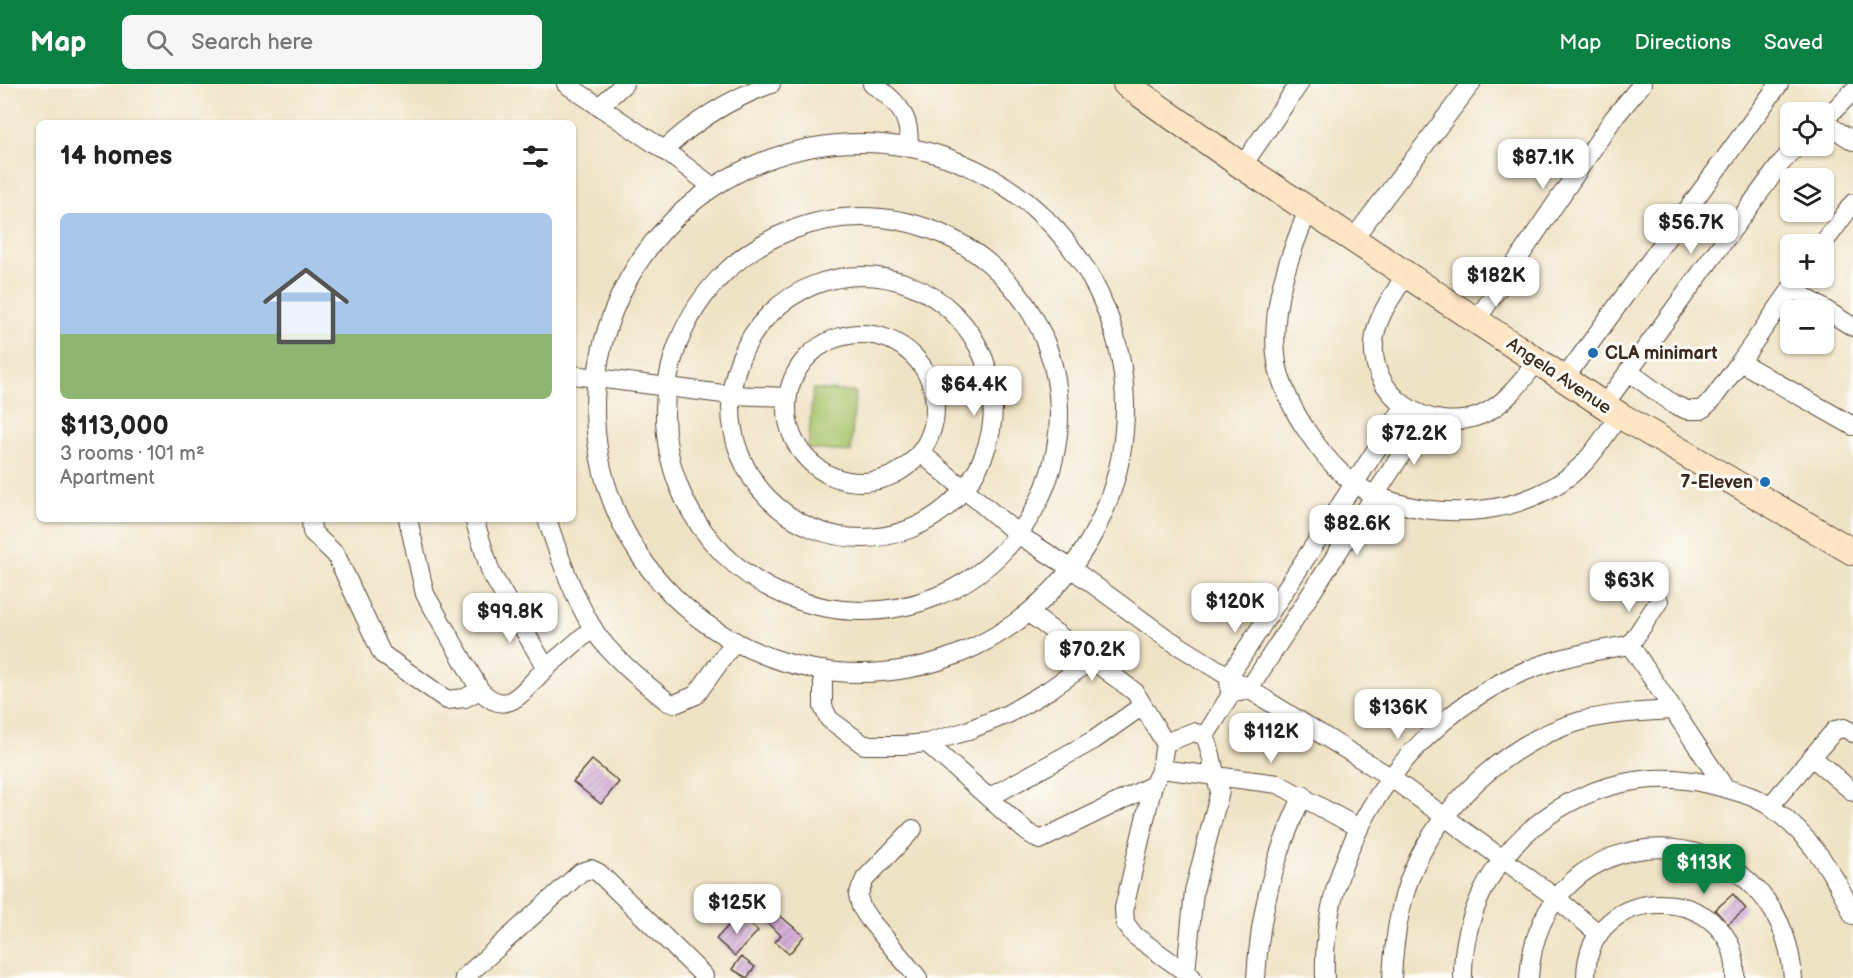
<!DOCTYPE html>
<meta charset="utf-8">
<style>
:root{--surface:#fff;--page:#f6f6f6;--text:#222;--muted:#767676;--accent:#0b8043}
body{margin:0;font-family:"Balsamiq Sans",sans-serif;background:var(--page);color:var(--text);height:100vh;display:flex;flex-direction:column;font-size:22px;white-space:nowrap}
*{box-sizing:border-box;margin:0}
p{font-size:20px;color:var(--muted)}
.icon{flex:none;width:33px;height:33px;fill:none;stroke:currentColor;stroke-width:2;stroke-linecap:round;stroke-linejoin:round}
.map{position:relative;flex:1;overflow:hidden}
.side{position:absolute;left:36px;top:36px;width:540px;height:402px;display:flex;flex-direction:column;background:var(--surface);border-radius:9px;box-shadow:0 2px 4px #0004}
.side>*{flex:none}
.fabs{position:absolute;left:1780px;top:18px;display:grid;gap:12px}
.fabs a{display:grid;place-items:center;width:54px;height:54px;border-radius:9px;background:var(--surface);box-shadow:0 2px 4px #0004;font-size:30px}
.price{position:absolute;translate:-50% -51px;padding:0 14px;border-radius:12px;background:#fff;color:#222;font-size:20px;line-height:39px;filter:drop-shadow(0 2px 3px #0008)}
.price::after{content:'';position:absolute;left:50%;top:36px;width:18px;height:14px;margin-left:-9px;background:inherit;clip-path:polygon(0 0,100% 0,50% 100%)}
.price.active{background:var(--accent);color:#fff}
ul{padding:0;list-style:none}
li{display:grid;align-content:center;gap:12px;height:318px;padding:0 24px}
li span{display:grid;place-items:center;height:186px;border-radius:9px;color:#555}
li>.icon{margin-inline-start:auto}
span .icon{width:108px;height:108px;fill:#fffc;stroke-width:1}
li b{font-size:26px}
h2{display:flex;justify-content:space-between;align-items:center;height:72px;padding:0 24px;font-size:26px}
header{display:flex;align-items:center;gap:36px;box-sizing:border-box;height:84px;padding:0 30px;background:var(--accent);color:#fff}
header strong{font-size:28px}
nav{display:flex;gap:33px;margin-inline-start:auto;font-size:21px}
.search{width:420px;height:54px;background:var(--page);display:flex;align-items:center;gap:15px;box-sizing:border-box;padding:0 21px;border-radius:9px;color:var(--muted);font-size:22px}
.map>svg:first-child{display:block}
</style>
<header>
<strong>Map</strong>
<div class="search"><svg class="icon" aria-label="search" viewBox="0 0 24 24"><circle cx="10" cy="10" r="6"/><path d="M15 15l6 6"/></svg>Search here</div>
<nav><a>Map</a><a>Directions</a><a>Saved</a></nav>
</header>
<div class="map">
<svg width="1853" height="894" viewBox="0 0 1853 894">
<defs>
<pattern id="building-hatch" width="6" height="6" patternUnits="userSpaceOnUse" patternTransform="scale(1.5)"><rect width="6" height="6" fill="#d6b0d9"/><path d="M-1 1l2-2M0 6l6-6M5 7l2-2" fill="none" stroke="#af8faf"/></pattern>
</defs>
<rect width="100%" height="100%" fill="#fdfcf7"/>
<filter id="ink" filterUnits="userSpaceOnUse"><feTurbulence type="fractalNoise" baseFrequency=".0167" numOctaves="2"/><feDisplacementMap in="SourceGraphic" scale="12" xChannelSelector="R" yChannelSelector="G"/><feConvolveMatrix kernelMatrix="1 2 1 2 8 2 1 2 1" color-interpolation-filters="sRGB"/></filter>
<filter id="wash" filterUnits="userSpaceOnUse"><feTurbulence type="fractalNoise" baseFrequency=".008" numOctaves="4" result="noise"/><feDisplacementMap in="SourceGraphic" scale="24" xChannelSelector="R" yChannelSelector="G"/><feGaussianBlur stdDeviation="1.35" result="paint"/><feColorMatrix in="noise" values="0 0 0 0 0 0 0 0 0 0 0 0 0 0 0 0 0 1.4 0 .05"/><feComposite in="paint" operator="in"/></filter>
<g filter="url(#wash)">
<rect width="100%" height="100%" fill="#efe3c5"/>
<path fill="#a7c46b" stroke="#717744" stroke-width="1.5" d="M813,305L855,308L851,368L808,365Z"/>
<g id="blocks">
<g fill="url(#building-hatch)">
<path d="M592,676L619,698L601,720L573,698Z"/>
<path d="M1733,810L1746,825L1728,840L1715,826Z"/>
<path d="M777,829L804,852L789,870L775,858L781,851L768,840Z"/>
<path d="M739,830L758,847L735,872L716,855Z"/>
<path d="M741,873L755,883L747,894L732,885Z"/>
</g>
</g>
</g>
<g filter="url(#ink)">
<use href="#blocks" fill-opacity="0" stroke="#564637" stroke-width="1.5"/>
<g fill="none" stroke-linecap="round" stroke-linejoin="round">
<defs>
<g id="street">
<path d="M566,0L664,66L713,103"/>
<path d="M872,0C888,10 905,25 908,45C909,52 908,58 911,64"/>
<path d="M599,23L624,0"/>
<path d="M1824,36L1853,7"/>
<path d="M1824,38L1853,57"/>
<circle cx="860" cy="324" r="265"/>
<path d="M664,66C694,38 732,14 771,0"/>
<path d="M1242,82L1299,0"/>
<path d="M1308,126C1289,173 1271,219 1276,271C1278,297 1294,329 1309,350C1326,375 1346,399 1375,411C1438,439 1529,432 1581,382C1596,367 1607,349 1619,331"/>
<circle cx="862" cy="330" r="197"/>
<path d="M1353,155L1471,0"/>
<path d="M1823,160L1853,119"/>
<path d="M1406,190C1394,210 1379,229 1375,251C1364,311 1430,352 1481,331C1505,321 1522,297 1537,277"/>
<circle cx="862" cy="323" r="131"/>
<path d="M1791,204L1853,243"/>
<path d="M1476,237L1613,35L1642,0"/>
<circle cx="861" cy="324" r="74"/>
<path d="M1740,278L1853,342"/>
<path d="M1628,287L1673,320L1687,326H1701L1712,316L1740,278L1799,194"/>
<path d="M573,291L731,311L787,313"/>
<path d="M1564,295L1779,0"/>
<path d="M1604,321L1782,78L1797,62"/>
<path d="M921,369L1019,451L1072,485L1165,553L1390,693L1556,814L1599,850"/>
<path d="M311,435L312,448L336,471L382,570L447,616L465,614L480,606"/>
<path d="M408,435L425,510L480,606C508,636 523,606 546,584"/>
<path d="M474,435L491,489L546,584L593,544"/>
<path d="M547,435C559,472 572,509 592,543C608,570 643,598 668,618L675,620L696,611L735,557"/>
<path d="M1630,561L1725,704"/>
<path d="M823,586V623L829,635L864,661H903L927,659L964,648L1008,630L1049,606L1092,576"/>
<path d="M1240,608L1249,605L1425,334"/>
<path d="M1205,652L1230,612L1229,592L1404,323"/>
<path d="M927,659L1027,748L1040,756L1153,701L1161,685L1165,659L1135,608L1029,529"/>
<path d="M1165,659L1193,648L1205,652C1213,670 1213,689 1220,707L1194,807L1186,888"/>
<path d="M1813,674L1853,708"/>
<path d="M1161,685L1278,700L1359,744"/>
<path d="M1153,701L1124,824L1125,839L1135,852L1192,893"/>
<path d="M990,713L1094,656L1142,622"/>
<path d="M1770,722L1835,646L1844,644L1853,649"/>
<path d="M913,745L865,795L858,811L861,823L869,835L918,894"/>
<path d="M464,894L581,788L591,785L599,789L704,892"/>
<path d="M1256,894C1260,825 1274,773 1303,711"/>
<path d="M1325,894C1320,775 1393,659 1496,601C1537,578 1583,568 1630,561L1659,517"/>
<path d="M1392,894C1394,854 1400,811 1418,775C1450,712 1513,656 1581,637C1611,629 1641,628 1672,626"/>
<path d="M1463,894C1461,767 1586,671 1708,700C1728,705 1755,711 1772,724C1810,752 1834,788 1853,831"/>
<path d="M1529,894C1539,722 1780,720 1793,894"/>
<path d="M1586,894C1586,791 1742,800 1735,894"/>
</g>
<path id="secondary" d="M1126,0L1242,82L1619,331L1853,468"/>
</defs>
<use href="#street" stroke="#564637" stroke-width="20"/>
<use href="#secondary" stroke="#564637" stroke-width="28"/>
<use href="#street" stroke="#fff" stroke-width="18"/>
<use href="#secondary" stroke="#fde5c5" stroke-width="26"/>
</g>
</g>
<g fill="#1f6fb2" stroke="#fdfcf7" stroke-width="2">
<circle cx="1593" cy="269" r="6"/>
<circle cx="1765" cy="398" r="6"/>
</g>
<g text-anchor="middle" dominant-baseline="central" stroke-width="6" stroke-linejoin="round" paint-order="stroke">
<g font-size="18" font-weight="bold" fill="#3b2a1e" stroke="#fdfcf7" text-anchor="start">
<text x="1605" y="269">CLA minimart</text>
<text x="1753" y="398" text-anchor="end">7-Eleven</text>
</g>
<g font-size="18" fill="#3b2a1e" stroke="#fdfcf7">
<text transform="translate(1559 292) rotate(34)">Angela Avenue</text>
</g>
</g>
</svg>
<div class="fabs">
<a><svg class="icon" aria-label="locate" viewBox="0 0 24 24"><circle cx="12" cy="12" r="6"/><path d="M12 2v4M12 18v4M2 12h4M18 12h4"/></svg></a>
<a><svg class="icon" aria-label="layers" viewBox="0 0 24 24"><path d="M12 4l9 5-9 5-9-5zM3 14l9 5 9-5"/></svg></a>
<a>+</a>
<a>−</a>
</div>
<b class="price" style="left:1543px;top:106px">$87.1K</b>
<b class="price" style="left:1691px;top:171px">$56.7K</b>
<b class="price" style="left:1496px;top:224px">$182K</b>
<b class="price" style="left:974px;top:333px">$64.4K</b>
<b class="price" style="left:1414px;top:382px">$72.2K</b>
<b class="price" style="left:1357px;top:472px">$82.6K</b>
<b class="price" style="left:1629px;top:529px">$63K</b>
<b class="price" style="left:1235px;top:550px">$120K</b>
<b class="price" style="left:510px;top:560px">$99.8K</b>
<b class="price" style="left:1092px;top:598px">$70.2K</b>
<b class="price" style="left:1398px;top:656px">$136K</b>
<b class="price" style="left:1271px;top:680px">$112K</b>
<b class="price active" style="left:1704px;top:811px">$113K</b>
<b class="price" style="left:737px;top:851px">$125K</b>
<section class="side">
<h2>14 homes<svg class="icon" aria-label="filters" viewBox="0 0 24 24"><path d="M4 7h16M4 17h16"/><circle cx="9" cy="7" r="2"/><circle cx="15" cy="17" r="2"/></svg></h2>
<ul>
<li><span style="background:linear-gradient(#a9c7e8 65%,#8fb573 0)"><svg class="icon" aria-label="home" viewBox="0 0 24 24"><path d="M3 11l9-7 9 7M6 9v11h12V9"/></svg></span><div><b>$113,000</b><p>3 rooms · 101 m²</p><p>Apartment</p></div></li>
</ul>
</section>
</div>
